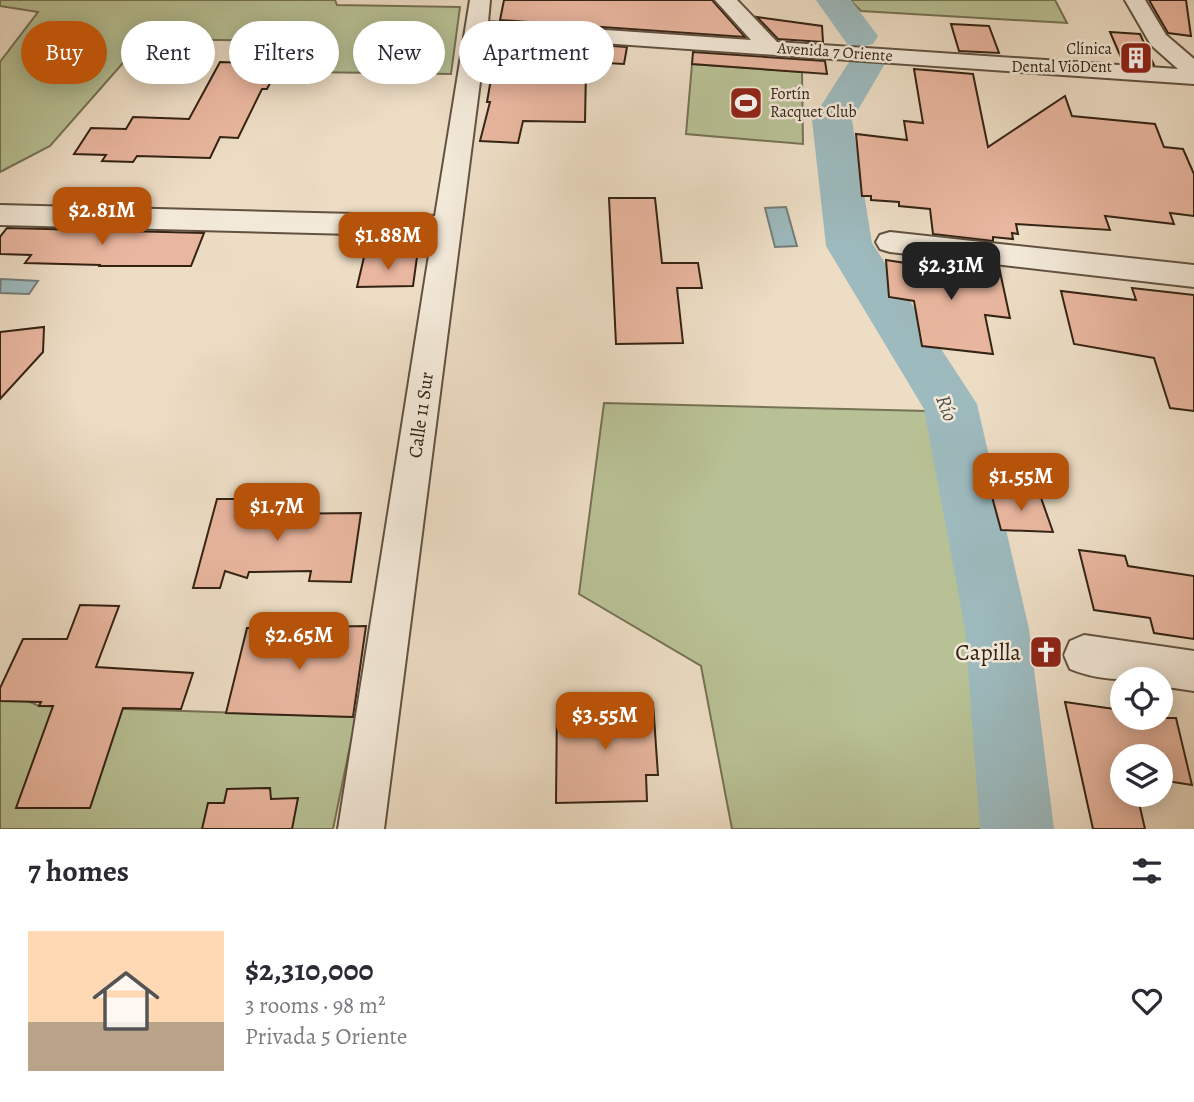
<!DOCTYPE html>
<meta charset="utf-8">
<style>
:root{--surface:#fff;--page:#f2f2f3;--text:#2b2b33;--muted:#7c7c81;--line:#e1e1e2;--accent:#b45309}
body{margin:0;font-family:Alegreya,serif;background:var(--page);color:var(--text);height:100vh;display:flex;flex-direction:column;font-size:26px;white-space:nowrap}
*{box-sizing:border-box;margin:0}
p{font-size:23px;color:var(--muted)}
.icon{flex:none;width:38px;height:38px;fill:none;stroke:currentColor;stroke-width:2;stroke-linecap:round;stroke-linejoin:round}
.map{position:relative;height:829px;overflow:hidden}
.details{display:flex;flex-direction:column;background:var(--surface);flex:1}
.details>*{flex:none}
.top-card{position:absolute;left:21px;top:21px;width:700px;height:63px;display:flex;gap:14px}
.buttons{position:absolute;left:1110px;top:667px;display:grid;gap:14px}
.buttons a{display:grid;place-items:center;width:63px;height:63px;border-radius:50%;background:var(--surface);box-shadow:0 4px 18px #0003;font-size:35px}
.price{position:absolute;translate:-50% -60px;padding:0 16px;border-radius:14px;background:var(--accent);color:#fff;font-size:23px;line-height:46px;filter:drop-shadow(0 2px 4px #0008)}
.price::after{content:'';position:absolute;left:50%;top:42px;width:21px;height:16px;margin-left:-10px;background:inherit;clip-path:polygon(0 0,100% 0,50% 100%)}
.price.on{background:#222;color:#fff}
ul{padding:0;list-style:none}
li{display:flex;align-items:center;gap:21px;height:175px;padding:0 28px}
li+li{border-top:2px solid var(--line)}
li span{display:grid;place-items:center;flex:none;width:196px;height:140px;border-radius:0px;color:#555}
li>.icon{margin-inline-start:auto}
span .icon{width:84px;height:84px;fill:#fffc;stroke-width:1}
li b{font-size:30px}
h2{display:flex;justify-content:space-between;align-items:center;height:84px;padding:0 28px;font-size:30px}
.pill{padding:0 24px;border-radius:32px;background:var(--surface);box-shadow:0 4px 18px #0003;font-size:24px;line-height:63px}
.pill.on{background:var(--accent);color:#fff}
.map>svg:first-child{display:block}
</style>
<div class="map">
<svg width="1194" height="829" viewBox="0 0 1194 829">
<rect width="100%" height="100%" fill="#edddc5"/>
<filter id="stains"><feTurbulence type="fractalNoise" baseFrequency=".00286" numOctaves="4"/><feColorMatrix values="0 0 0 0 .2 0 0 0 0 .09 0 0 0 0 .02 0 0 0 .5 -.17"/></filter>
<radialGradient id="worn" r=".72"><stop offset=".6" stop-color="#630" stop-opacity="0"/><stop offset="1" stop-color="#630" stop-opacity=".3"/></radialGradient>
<g fill="#b8c195" stroke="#767254" stroke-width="2">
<path d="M0,0H335L337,5L460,7L451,74L306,72L302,41L144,39L50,146L0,172V62L38,12L0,6Z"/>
<path d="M850,0H1055L1067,23L861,11Z"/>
<path d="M692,64L802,72L803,144L686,134Z"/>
<path d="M604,403L928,411L966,622L990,829H732L701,666L579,594Z"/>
<path d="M0,701H28L39,706L356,717L333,829H0Z"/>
</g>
<g fill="#9dbabe" stroke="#737e7a" stroke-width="2">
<path d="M786,207L797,246L775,247L765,208Z"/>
<path d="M1,279L38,281L29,294L0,293Z"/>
</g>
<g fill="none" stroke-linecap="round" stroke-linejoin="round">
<g fill="#9dbabe" fill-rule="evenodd">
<path d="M816,0H851L878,36L873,44L860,47L847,44Z"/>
<path d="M867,51L880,54L886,62L852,120L872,243L977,404L1029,629L1054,829H980L965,629L924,409L826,246L812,120L854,54Z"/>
</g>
</g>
<g fill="#e9b69f" stroke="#342314" stroke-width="2">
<path d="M504,0H712L745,37L500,20Z"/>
<path d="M1149,0H1186L1191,36L1168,33Z"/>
<path d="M757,17L822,26L823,42L778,39Z"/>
<path d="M951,24L989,26L999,53L959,51Z"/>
<path d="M1110,32L1140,34L1154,65L1123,62Z"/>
<path d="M498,38L627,47L624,64L606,63L604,71L586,70L585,122L523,121L518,143L480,141L490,102H487Z"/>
<path d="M693,52L825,61L827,74L692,64Z"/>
<path d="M220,62L280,64L267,89H262L238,138L220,137L210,158L137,156L133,162L102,161L106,155L74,154L91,128L126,129L133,117L189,119Z"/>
<path d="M914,69L973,74L988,147L1065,96L1072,116L1155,124L1164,147L1183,149L1194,174V216L1170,213L1174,224L1105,216L1110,230L1016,224L1018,234L1012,233L1013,239L993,237V241L933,234L930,209L899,206V202L871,200V196H862L856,134L907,140L904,121L923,123Z"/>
<path d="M609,198H655L662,263H698L702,288H677L683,343L616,344Z"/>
<path d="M7,228L204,233L191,266H98L101,265L25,263L31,255L0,254V237Z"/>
<path d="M364,257H417L413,286L357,287Z"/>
<path d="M886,260L938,268L937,260L999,267L1010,318L985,315L993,354L922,346L914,301L889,297Z"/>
<path d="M1132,288L1194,295V411L1170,408L1154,358L1074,344L1061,291L1136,300Z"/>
<path d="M44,327L43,352L0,399V332Z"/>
<path d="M991,493L1040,495L1053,532L1001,530Z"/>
<path d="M217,499H271L267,514L361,513L351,582L309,581L311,571L249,572L247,578L225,571L220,588H193Z"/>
<path d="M1079,550L1125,556L1128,566L1194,576V639L1154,633L1150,618L1094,610Z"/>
<path d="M80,605L119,606L96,667L193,673L181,709L123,708L90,808H16L53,706H39L41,702L0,701V688L23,639H67Z"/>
<path d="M366,626L353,717L226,713L247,628Z"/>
<path d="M1065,702L1122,710V718H1176L1192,785L1160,780V756H1122V794H1137L1145,829H1093Z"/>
<path d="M653,703L658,775H646L647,801L556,803L557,705Z"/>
<path d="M270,788L271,799L298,798L292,829H202L208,803H224L227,789Z"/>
</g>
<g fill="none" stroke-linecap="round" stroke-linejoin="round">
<defs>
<g id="minor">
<path d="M470,0H490L488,22L751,40L715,0H737L777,42L1178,69L1151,45L1125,0H1145L1166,35L1194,59V84L486,35L384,829H338L432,236L0,225V205L435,216Z"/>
<path d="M890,232L1194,265V287L890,252L880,249L876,242L880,235Z"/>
<path d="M1084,635L1194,651V691L1160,686V679C1128,679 1101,682 1070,669L1064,655L1070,641Z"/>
</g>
</defs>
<use href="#minor" stroke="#625240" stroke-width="4"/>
<use href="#minor" fill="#f3e9d9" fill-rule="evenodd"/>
</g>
<defs>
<symbol id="building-square" viewBox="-11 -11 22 22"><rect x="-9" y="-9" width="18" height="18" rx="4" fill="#8f2418" stroke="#f3e9d9"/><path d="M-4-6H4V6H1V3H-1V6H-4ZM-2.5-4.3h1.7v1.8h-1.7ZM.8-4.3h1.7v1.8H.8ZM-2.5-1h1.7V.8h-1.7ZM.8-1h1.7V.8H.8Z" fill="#fff"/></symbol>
<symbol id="stadium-square" viewBox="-11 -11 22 22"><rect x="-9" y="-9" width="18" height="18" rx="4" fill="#8f2418" stroke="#f3e9d9"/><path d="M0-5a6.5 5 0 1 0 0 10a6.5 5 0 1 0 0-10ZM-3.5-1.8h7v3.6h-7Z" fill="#fff"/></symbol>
<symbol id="church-square" viewBox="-11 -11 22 22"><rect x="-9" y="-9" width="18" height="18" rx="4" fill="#8f2418" stroke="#f3e9d9"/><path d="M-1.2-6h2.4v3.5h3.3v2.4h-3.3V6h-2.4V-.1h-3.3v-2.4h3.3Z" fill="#fff"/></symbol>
</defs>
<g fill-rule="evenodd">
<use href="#building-square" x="1117" y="39" width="38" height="38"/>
<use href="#stadium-square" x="727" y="84" width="38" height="38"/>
<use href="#church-square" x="1027" y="633" width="38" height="38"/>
</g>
<g text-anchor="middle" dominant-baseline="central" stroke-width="5" stroke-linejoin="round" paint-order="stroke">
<g font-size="16" fill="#342314" stroke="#f3e9d9" text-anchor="end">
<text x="1112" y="49">Clínica<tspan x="1112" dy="18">Dental VioDent</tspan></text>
<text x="770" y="94" text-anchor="start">Fortín<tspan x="770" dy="18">Racquet Club</tspan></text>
</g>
<g font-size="16" fill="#342314" stroke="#f3e9d9">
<text transform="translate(835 52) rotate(4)">Avenida 7 Oriente</text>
</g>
<g font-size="19" fill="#342314" stroke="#f3e9d9">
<text transform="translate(421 415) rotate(-82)">Calle 11 Sur</text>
</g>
<g font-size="21" font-style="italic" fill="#545047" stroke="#f3e9d9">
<text transform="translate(947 408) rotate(69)">Río</text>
</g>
<g font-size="23" fill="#342314" stroke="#f3e9d9" text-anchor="end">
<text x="1021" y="652">Capilla</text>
</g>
</g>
<rect width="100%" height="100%" filter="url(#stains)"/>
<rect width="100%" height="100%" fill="url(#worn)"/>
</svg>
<div class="buttons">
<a><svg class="icon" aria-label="locate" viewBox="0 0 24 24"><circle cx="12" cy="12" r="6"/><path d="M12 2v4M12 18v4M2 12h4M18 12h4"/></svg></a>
<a><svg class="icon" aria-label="layers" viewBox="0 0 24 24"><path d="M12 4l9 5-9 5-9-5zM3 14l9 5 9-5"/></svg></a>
</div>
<b class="price" style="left:102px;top:247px">$2.81M</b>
<b class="price" style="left:388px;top:272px">$1.88M</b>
<b class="price on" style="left:951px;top:302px">$2.31M</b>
<b class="price" style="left:1021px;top:513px">$1.55M</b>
<b class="price" style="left:277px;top:543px">$1.7M</b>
<b class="price" style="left:299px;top:672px">$2.65M</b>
<b class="price" style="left:605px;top:752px">$3.55M</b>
<div class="top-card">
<a class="pill on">Buy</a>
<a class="pill">Rent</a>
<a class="pill">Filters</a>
<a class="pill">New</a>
<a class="pill">Apartment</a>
</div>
</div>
<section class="details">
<h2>7 homes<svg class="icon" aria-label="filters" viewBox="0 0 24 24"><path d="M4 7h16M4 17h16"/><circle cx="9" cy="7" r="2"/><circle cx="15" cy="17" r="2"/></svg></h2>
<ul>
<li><span style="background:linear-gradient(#ffd9b3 65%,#b9a48a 0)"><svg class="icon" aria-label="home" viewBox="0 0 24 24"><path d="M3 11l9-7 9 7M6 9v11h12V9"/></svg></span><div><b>$2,310,000</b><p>3 rooms · 98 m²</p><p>Privada 5 Oriente</p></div><svg class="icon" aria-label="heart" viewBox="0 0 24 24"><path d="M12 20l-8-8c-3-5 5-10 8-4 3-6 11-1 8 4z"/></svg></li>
</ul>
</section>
